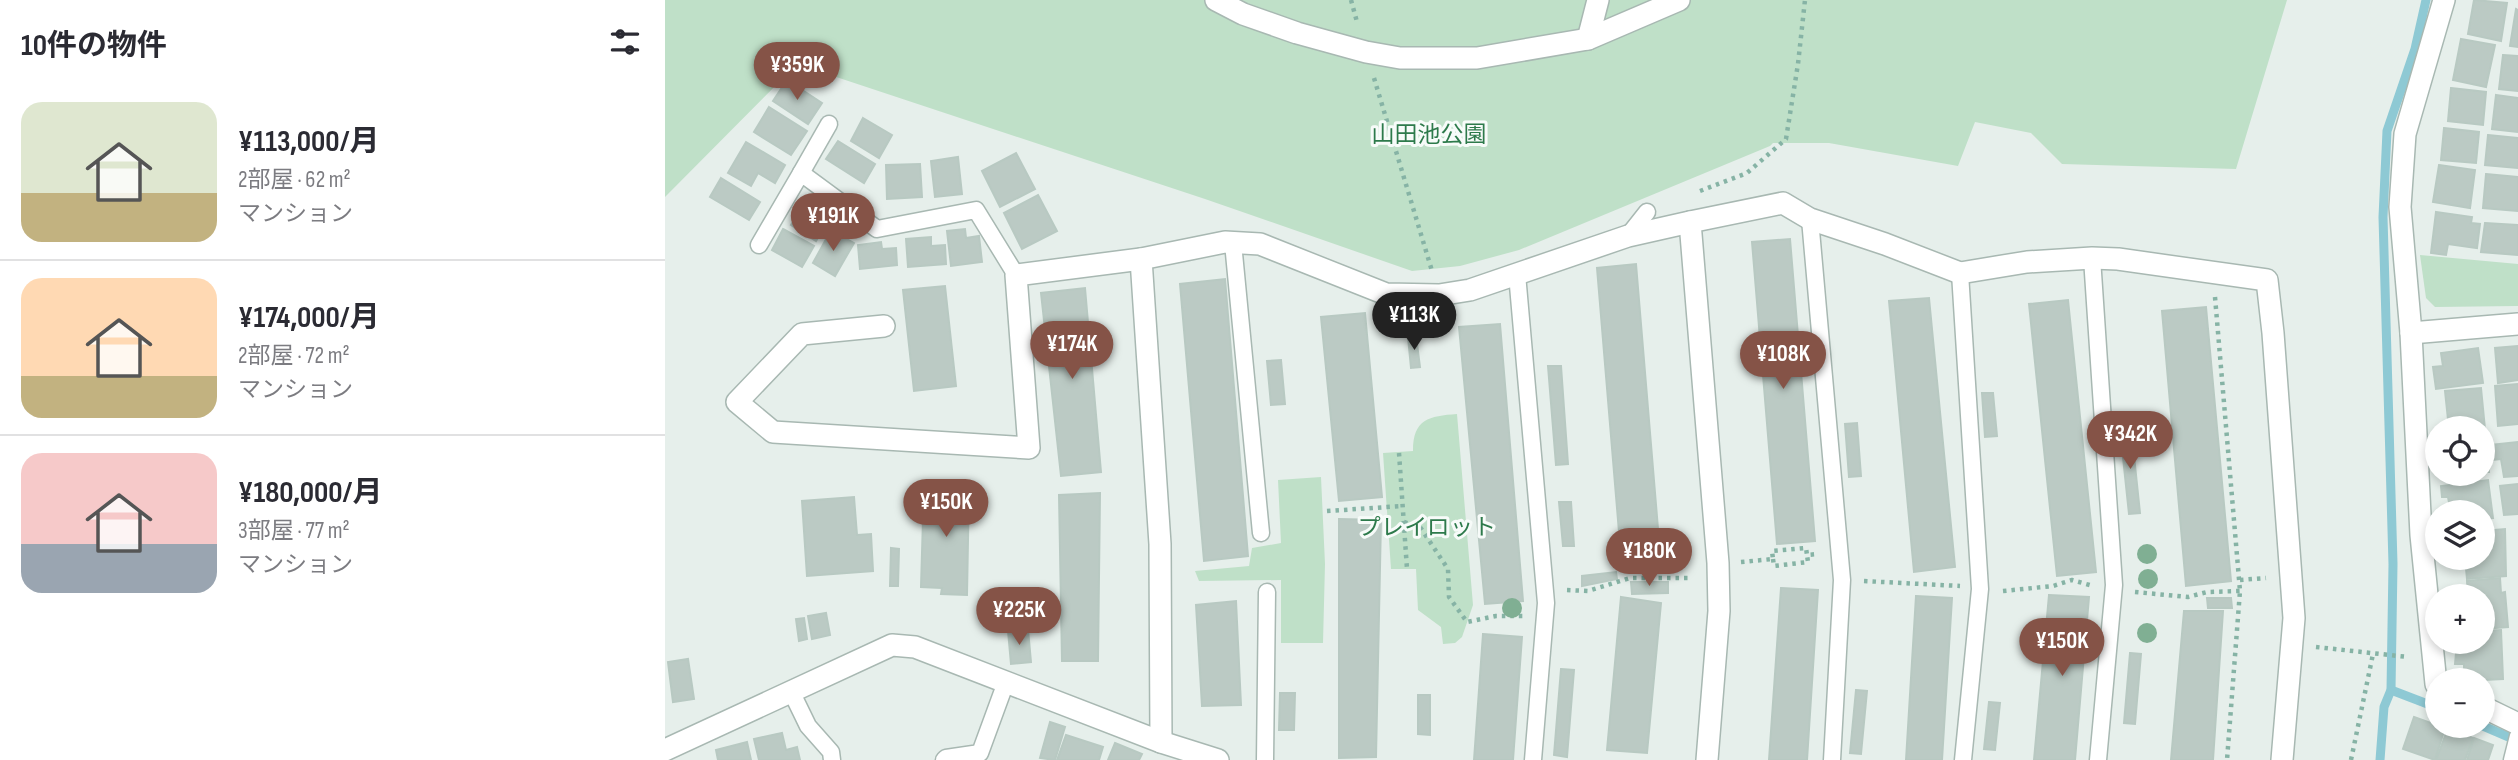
<!DOCTYPE html>
<html lang="ja">
<meta charset="utf-8">
<style>
:root{--surface:#fff;--page:#f7f7f7;--text:#2b2b33;--muted:#7c7c81;--line:#e1e1e2;--accent:#855347}
body{margin:0;font-family:"Sofia Sans Condensed","Noto Sans JP",sans-serif;background:var(--page);color:var(--text);height:100vh;display:flex;flex-direction:column;font-size:26px;white-space:nowrap}
*{box-sizing:border-box;margin:0}
p{font-size:23px;color:var(--muted)}
.icon{flex:none;width:38px;height:38px;fill:none;stroke:currentColor;stroke-width:2;stroke-linecap:round;stroke-linejoin:round}
.map{position:relative;flex:1;overflow:hidden}
.drawer{display:flex;flex-direction:column;background:var(--surface);width:665px}
.drawer>*{flex:none}
.controls{position:absolute;left:1760px;top:416px;display:grid;gap:14px}
.controls a{display:grid;place-items:center;width:70px;height:70px;border-radius:50%;background:var(--surface);box-shadow:0 4px 10px #0003;font-size:35px}
.price{position:absolute;translate:-50% -60px;padding:0 16px;border-radius:24px;background:var(--accent);color:#fff;font-size:23px;line-height:46px;filter:drop-shadow(0 2px 4px #0008)}
.price::after{content:'';position:absolute;left:50%;top:42px;width:21px;height:16px;margin-left:-10px;background:inherit;clip-path:polygon(0 0,100% 0,50% 100%)}
.price.on{background:#222;color:#fff}
ul{padding:0;list-style:none}
li{display:flex;align-items:center;gap:21px;height:175px;padding:0 21px}
li+li{border-top:2px solid var(--line)}
li span{display:grid;place-items:center;flex:none;width:196px;height:140px;border-radius:21px;color:#555}
li>.icon{margin-inline-start:auto}
span .icon{width:84px;height:84px;fill:#fffc;stroke-width:1}
li b{font-size:30px}
h2{display:flex;justify-content:space-between;align-items:center;height:84px;padding:0 21px;font-size:30px}
main{display:flex;flex:1;min-height:0}
.map>svg:first-child{display:block}
</style>
<main>
<section class="drawer">
<h2>10件の物件<svg class="icon" aria-label="filters" viewBox="0 0 24 24"><path d="M4 7h16M4 17h16"/><circle cx="9" cy="7" r="2"/><circle cx="15" cy="17" r="2"/></svg></h2>
<ul>
<li><span style="background:linear-gradient(#dfe7d0 65%,#c2b280 0)"><svg class="icon" aria-label="home" viewBox="0 0 24 24"><path d="M3 11l9-7 9 7M6 9v11h12V9"/></svg></span><div><b>¥113,000/月</b><p>2部屋 · 62 m²</p><p>マンション</p></div></li>
<li><span style="background:linear-gradient(#ffd9b3 70%,#c2b280 0)"><svg class="icon" aria-label="home" viewBox="0 0 24 24"><path d="M3 11l9-7 9 7M6 9v11h12V9"/></svg></span><div><b>¥174,000/月</b><p>2部屋 · 72 m²</p><p>マンション</p></div></li>
<li><span style="background:linear-gradient(#f6c9c9 65%,#9aa5b1 0)"><svg class="icon" aria-label="home" viewBox="0 0 24 24"><path d="M3 11l9-7 9 7M6 9v11h12V9"/></svg></span><div><b>¥180,000/月</b><p>3部屋 · 77 m²</p><p>マンション</p></div></li>
</ul>
</section>
<div class="map">
<svg width="1853" height="760" viewBox="0 0 1853 760">
<rect width="100%" height="100%" fill="#e6efeb"/>
<g fill="#bfe0c8">
<path d="M0,0H1622L1571,169L1397,164L1366,133L1310,122L1293,166L1164,143H1108L1105,146L854,250L795,266L747,271L540,199L132,64L0,197Z"/>
<path d="M1755,255L1853,264V306L1770,307L1761,298Z"/>
<path d="M792,414L808,605L797,637L790,643L778,644L776,627L753,610L751,569H726L718,453L748,451C748,419 764,416 792,414Z"/>
<path d="M656,477L660,564L658,643H616V580L534,581L530,571L584,566L587,548L616,543L613,480Z"/>
</g>
<g fill="none" stroke-linecap="round" stroke-linejoin="round">
<g stroke="#8ec9d4" stroke-width="9">
<path d="M1726,690L1773,708"/>
<path d="M1818,726L1853,741"/>
<path d="M1715,760L1719,707L1726,690L1728,564L1718,217L1722,131L1750,49L1761,0"/>
</g>
</g>
<g fill="#bbcac4" stroke="#b8c9c2" stroke-width="2">
<path d="M1809,0L1842,3L1836,41L1803,34Z"/>
<path d="M1851,9L1853,10V47L1845,46Z"/>
<path d="M1796,39L1830,45L1821,87L1788,80Z"/>
<path d="M1838,55L1853,56V91L1834,89Z"/>
<path d="M122,80L157,103L143,124L108,101Z"/>
<path d="M1786,88L1821,92L1818,125L1783,121Z"/>
<path d="M1831,95L1853,98V132L1827,129Z"/>
<path d="M104,107L142,131L126,155L89,132Z"/>
<path d="M198,118L227,135L214,158L186,141Z"/>
<path d="M1779,128L1814,132L1811,163L1776,160Z"/>
<path d="M1823,135L1853,138V168L1820,165Z"/>
<path d="M173,141L210,164L199,183L161,159Z"/>
<path d="M81,142L120,165L110,183L93,173L86,186L63,173Z"/>
<path d="M351,153L370,189L335,207L317,171Z"/>
<path d="M293,157L297,194L270,197L266,161Z"/>
<path d="M255,164L257,197L222,199L221,165Z"/>
<path d="M1774,165L1810,170L1805,208L1768,202Z"/>
<path d="M1821,174L1853,177V211L1818,208Z"/>
<path d="M56,178L95,202L84,220L45,197Z"/>
<path d="M373,195L392,231L357,249L339,213Z"/>
<path d="M140,202L165,217L151,241L126,225Z"/>
<path d="M1771,212L1807,217L1806,223L1815,224L1812,248L1783,244L1781,255L1766,253Z"/>
<path d="M1820,223L1853,225V255L1816,252Z"/>
<path d="M118,229L149,246L137,267L107,250Z"/>
<path d="M300,229L301,238L314,236L317,262L286,266L282,231Z"/>
<path d="M166,230L189,243L170,276L148,263Z"/>
<path d="M266,237V246L280,245L281,264L243,267L241,239Z"/>
<path d="M1125,239L1150,541L1112,544L1087,242Z"/>
<path d="M216,242L217,249L231,248L232,265L195,269L193,245Z"/>
<path d="M971,264L996,565L957,568L932,268Z"/>
<path d="M560,279L583,556L539,561L515,284Z"/>
<path d="M280,286L291,386L249,391L238,290Z"/>
<path d="M420,288L436,472L396,476L376,293Z"/>
<path d="M1264,298L1290,567L1249,572L1224,301Z"/>
<path d="M1403,300L1431,572L1392,576L1364,304Z"/>
<path d="M1541,307L1566,581L1521,586L1497,311Z"/>
<path d="M700,313L717,497L674,501L656,317Z"/>
<path d="M835,324L858,601L820,604L794,327Z"/>
<path d="M751,336L755,367L746,368L743,337Z"/>
<path d="M1853,346V380L1833,383L1830,348Z"/>
<path d="M1813,348L1818,383L1771,389L1768,367L1778,366L1776,353Z"/>
<path d="M616,360L620,404L606,405L602,361Z"/>
<path d="M883,366H896L903,464L891,465Z"/>
<path d="M1853,384V424L1833,426L1830,386Z"/>
<path d="M1816,388L1820,429H1784L1780,391Z"/>
<path d="M1317,393H1328L1332,436L1320,437Z"/>
<path d="M1192,423L1196,476L1184,477L1180,424Z"/>
<path d="M1466,427L1475,513L1464,514L1455,429Z"/>
<path d="M1818,439H1821L1824,472H1818Z"/>
<path d="M1853,442V476L1839,477L1836,459L1828,460L1826,445Z"/>
<path d="M1823,480L1828,518L1818,519V513H1786L1783,497H1777L1776,486Z"/>
<path d="M1853,484V514L1839,515L1835,486Z"/>
<path d="M259,485L304,486L302,595L276,594L277,588L256,587Z"/>
<path d="M435,493L433,661H397L394,495Z"/>
<path d="M189,497L192,535L206,534L208,571L142,576L137,501Z"/>
<path d="M894,502H906L909,546H898Z"/>
<path d="M674,519L716,520L711,757L674,758Z"/>
<path d="M1840,529L1841,576L1802,579L1800,558H1818V531Z"/>
<path d="M226,548L234,549L233,586H225Z"/>
<path d="M951,572L952,579L917,586V576Z"/>
<path d="M1835,578L1836,593L1840,592L1843,627L1818,629V597H1803L1802,581Z"/>
<path d="M966,582H1003V593L967,594Z"/>
<path d="M1116,588L1153,590L1142,760H1104Z"/>
<path d="M1384,595L1424,597L1410,760H1369Z"/>
<path d="M1251,596L1287,598L1277,760H1241Z"/>
<path d="M956,597L996,603L982,753L942,750Z"/>
<path d="M1542,598H1566L1567,608H1543Z"/>
<path d="M571,601L576,705L537,706L531,605Z"/>
<path d="M1519,611H1558L1548,760H1506Z"/>
<path d="M161,613L165,635L147,639L143,616Z"/>
<path d="M139,618L142,639L134,641L131,619Z"/>
<path d="M363,629L366,662L346,664L343,631Z"/>
<path d="M1836,630L1838,679L1799,681V664H1790L1792,642H1818V631Z"/>
<path d="M818,634L857,637L848,760H809Z"/>
<path d="M1465,653L1476,654L1470,724L1459,723Z"/>
<path d="M23,659L29,699L8,702L3,662Z"/>
<path d="M896,669L909,670L902,757L889,755Z"/>
<path d="M1191,690L1202,691L1196,754L1185,753Z"/>
<path d="M615,693H630L629,730H614Z"/>
<path d="M753,695H765V735L753,734Z"/>
<path d="M1324,702L1335,703L1330,750L1319,749Z"/>
<path d="M1749,717L1780,728L1770,760L1738,749Z"/>
<path d="M385,722L400,727L390,760L375,758Z"/>
<path d="M1783,728L1808,738L1800,760H1771Z"/>
<path d="M117,733L121,750L132,747L135,760H94L89,739Z"/>
<path d="M401,735L438,747L434,760H392Z"/>
<path d="M1809,738L1828,745L1823,760H1802Z"/>
<path d="M82,742L86,760H53L51,750Z"/>
<path d="M450,743L477,754L474,760H443Z"/>
</g>
<g fill="none" stroke-linecap="round" stroke-linejoin="round">
<defs>
<g id="service">
<path d="M136,173L164,124"/>
<path d="M1145,219L1177,580L1167,760"/>
<path d="M963,236L982,212"/>
<path d="M568,243L596,533"/>
<path d="M94,245L136,173L212,229L311,210L351,275"/>
<path d="M1427,258L1449,585L1433,760"/>
<path d="M1295,273L1315,589L1298,760"/>
<path d="M852,274L881,603L868,760"/>
<path d="M126,691L143,726L166,752L167,760"/>
<path d="M279,760L281,758L315,753L341,682"/>
<path d="M600,760L602,592"/>
<path d="M1847,760L1853,736"/>
</g>
<g id="pedestrian">
<path d="M551,0L578,14L632,33L701,52L735,58H812L923,39L1014,0"/>
<path d="M923,39L933,0"/>
</g>
<g id="minor">
<path d="M219,326L137,334L72,402L108,432L364,448L351,275L476,259"/>
<path d="M1746,333L1853,324"/>
<path d="M1773,685L1771,684L1756,535L1746,333L1735,207L1740,134L1779,0"/>
<path d="M1818,707L1853,724"/>
<path d="M496,742L495,544L476,259L560,242L595,244L721,294L774,295L805,290L963,236L1025,222"/>
<path d="M0,750L227,645L250,647L496,742L553,760"/>
</g>
<path id="tertiary" d="M1042,760L1054,611L1053,563L1025,222L1118,203L1145,219L1220,244L1295,273L1362,262L1427,258L1453,259L1602,280L1608,333L1629,618L1617,760"/>
</defs>
<use href="#service" stroke="#a8b8b2" stroke-width="19"/>
<use href="#pedestrian" stroke="#a8b8b2" stroke-width="24"/>
<use href="#minor" stroke="#a8b8b2" stroke-width="24"/>
<use href="#tertiary" stroke="#a8b8b2" stroke-width="24"/>
<g stroke="#86b3a5" stroke-width="4.5" stroke-dasharray="3.5 5" stroke-linecap="butt">
<path d="M686,0L692,22"/>
<path d="M709,78L767,271"/>
<path d="M1035,191L1082,173L1121,139L1133,64L1140,0"/>
<path d="M1550,297L1575,591L1562,760"/>
<path d="M734,453L742,569"/>
<path d="M662,511L738,506"/>
<path d="M739,522L755,527L783,569L784,597L802,622L831,616H859"/>
<path d="M1108,559L1109,566L1143,562L1142,555"/>
<path d="M1076,562L1108,559L1107,551L1141,548L1142,555L1153,554"/>
<path d="M1575,580L1601,578"/>
<path d="M1199,581L1295,586"/>
<path d="M902,590L923,591L965,578H1025"/>
<path d="M1338,591L1388,586L1407,580L1428,586"/>
<path d="M1470,592L1523,597L1542,592L1575,591"/>
<path d="M1651,647L1743,657"/>
<path d="M1686,760L1708,654"/>
</g>
<use href="#service" stroke="#fff" stroke-width="16"/>
<use href="#pedestrian" stroke="#fff" stroke-width="21"/>
<use href="#minor" stroke="#fff" stroke-width="21"/>
<use href="#tertiary" stroke="#fff" stroke-width="21"/>
</g>
<g fill="#80af93">
<circle cx="1482" cy="554" r="10"/>
<circle cx="1483" cy="579" r="10"/>
<circle cx="847" cy="608" r="10"/>
<circle cx="1482" cy="633" r="10"/>
</g>
<g text-anchor="middle" dominant-baseline="central" stroke-width="6" stroke-linejoin="round" paint-order="stroke">
<g font-size="23" fill="#2d7a4b" stroke="#f7fbf9">
<text x="764" y="135">山田池公園</text>
<text x="762" y="528">プレイロット</text>
</g>
</g>
</svg>
<div class="controls">
<a><svg class="icon" aria-label="locate" viewBox="0 0 24 24"><circle cx="12" cy="12" r="6"/><path d="M12 2v4M12 18v4M2 12h4M18 12h4"/></svg></a>
<a><svg class="icon" aria-label="layers" viewBox="0 0 24 24"><path d="M12 4l9 5-9 5-9-5zM3 14l9 5 9-5"/></svg></a>
<a>+</a>
<a>−</a>
</div>
<b class="price" style="left:132px;top:102px">¥359K</b>
<b class="price" style="left:168px;top:253px">¥191K</b>
<b class="price on" style="left:749px;top:352px">¥113K</b>
<b class="price" style="left:407px;top:381px">¥174K</b>
<b class="price" style="left:1118px;top:391px">¥108K</b>
<b class="price" style="left:1465px;top:471px">¥342K</b>
<b class="price" style="left:281px;top:539px">¥150K</b>
<b class="price" style="left:984px;top:588px">¥180K</b>
<b class="price" style="left:354px;top:647px">¥225K</b>
<b class="price" style="left:1397px;top:678px">¥150K</b>
</div>
</main>
